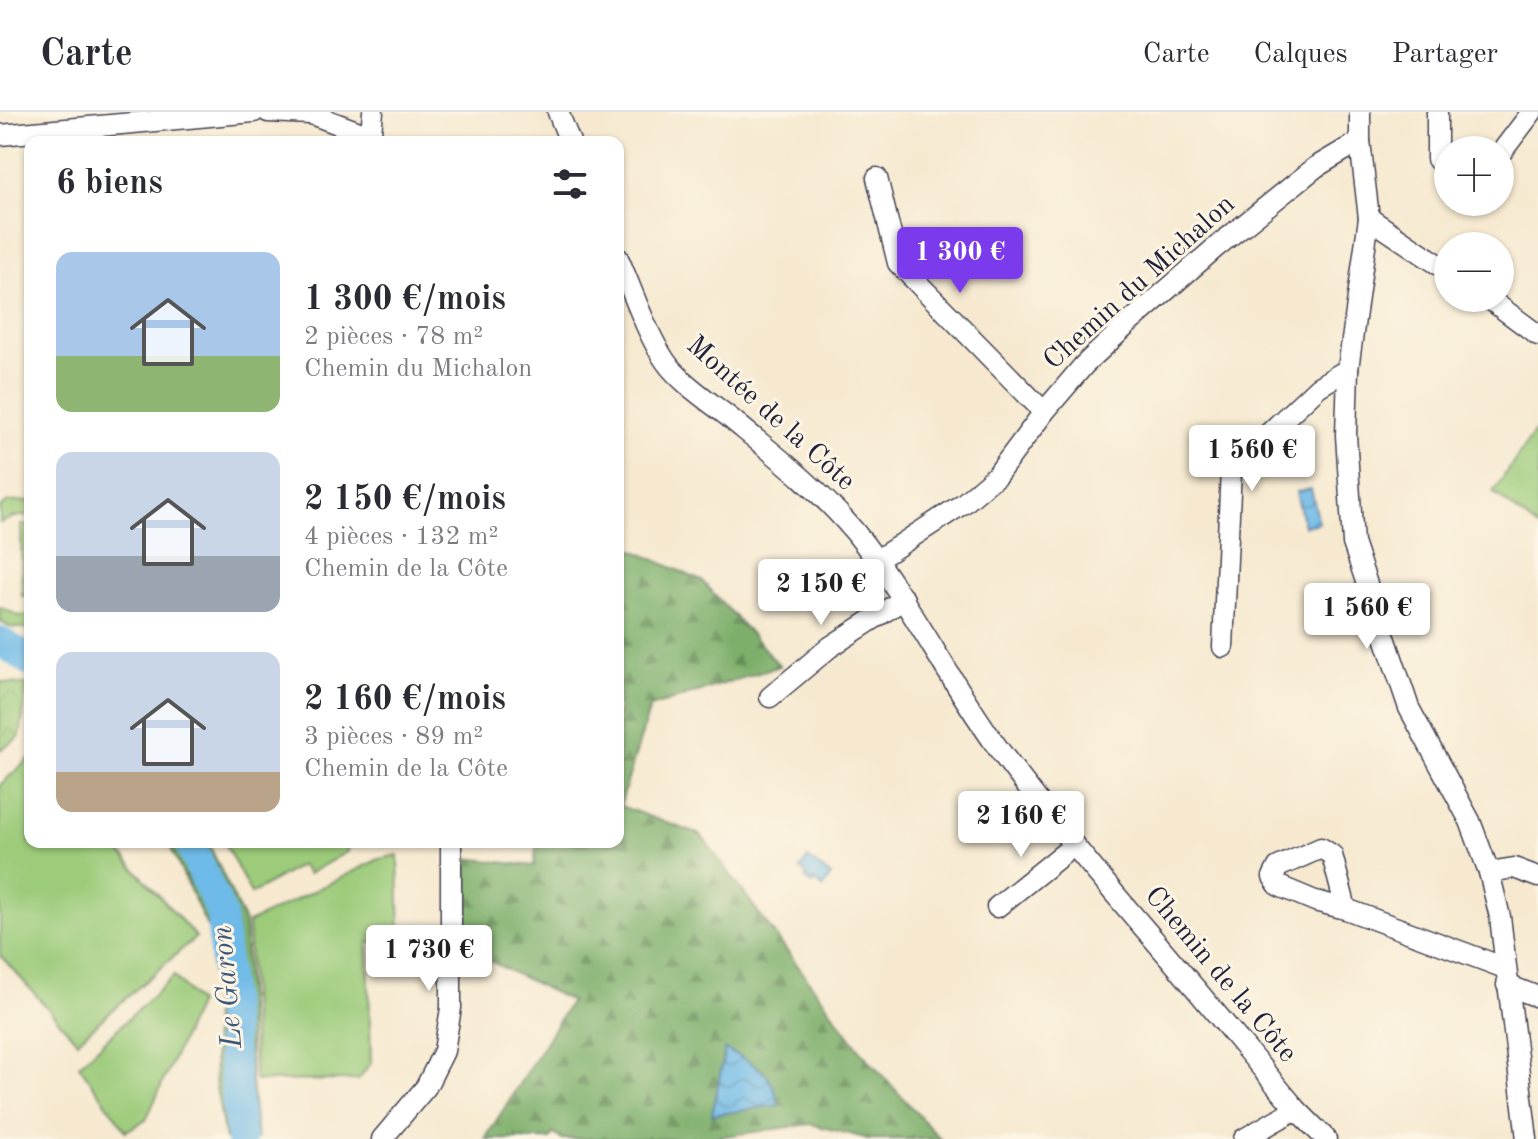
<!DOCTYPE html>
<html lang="fr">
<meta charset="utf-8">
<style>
:root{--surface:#fff;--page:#f2f2f3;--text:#2b2b33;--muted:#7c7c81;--line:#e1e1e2;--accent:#7c3aed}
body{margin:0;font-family:"Old Standard TT",serif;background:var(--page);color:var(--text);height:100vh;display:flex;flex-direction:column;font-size:30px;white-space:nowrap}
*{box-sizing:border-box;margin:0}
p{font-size:26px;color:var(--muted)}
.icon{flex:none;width:44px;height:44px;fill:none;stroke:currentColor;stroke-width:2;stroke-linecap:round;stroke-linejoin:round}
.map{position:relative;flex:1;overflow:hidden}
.details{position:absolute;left:24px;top:24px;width:600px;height:712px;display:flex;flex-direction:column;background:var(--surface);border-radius:16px;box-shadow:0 2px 6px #0004}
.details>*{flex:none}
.controls{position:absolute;left:1434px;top:24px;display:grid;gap:16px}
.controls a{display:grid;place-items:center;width:80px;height:80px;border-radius:50%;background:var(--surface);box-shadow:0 2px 6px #0004;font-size:40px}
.price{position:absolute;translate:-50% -68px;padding:0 18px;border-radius:8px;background:#fff;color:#222;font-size:26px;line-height:52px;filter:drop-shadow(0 2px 4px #0008)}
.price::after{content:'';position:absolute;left:50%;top:48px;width:24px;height:18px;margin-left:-12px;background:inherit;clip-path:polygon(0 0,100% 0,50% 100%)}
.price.selected{background:var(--accent);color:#fff}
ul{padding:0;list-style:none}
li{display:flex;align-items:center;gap:24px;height:200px;padding:0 32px}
li span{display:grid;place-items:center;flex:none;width:224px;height:160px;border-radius:16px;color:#555}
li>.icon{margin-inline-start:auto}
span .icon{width:96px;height:96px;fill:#fffc;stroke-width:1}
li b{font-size:34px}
h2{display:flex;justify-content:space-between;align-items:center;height:96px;padding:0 32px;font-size:34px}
header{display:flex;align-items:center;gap:48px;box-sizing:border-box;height:112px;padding:0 40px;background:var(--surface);border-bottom:2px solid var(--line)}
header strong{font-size:38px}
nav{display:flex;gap:44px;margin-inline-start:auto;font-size:28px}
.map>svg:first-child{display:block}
</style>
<header>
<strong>Carte</strong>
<nav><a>Carte</a><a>Calques</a><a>Partager</a></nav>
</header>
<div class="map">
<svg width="1538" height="1027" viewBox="0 0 1538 1027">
<defs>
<pattern id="forest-firs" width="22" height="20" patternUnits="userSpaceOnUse" patternTransform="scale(2)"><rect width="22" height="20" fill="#7daf6a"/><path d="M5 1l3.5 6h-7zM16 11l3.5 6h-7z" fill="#668e58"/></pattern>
<pattern id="park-crowns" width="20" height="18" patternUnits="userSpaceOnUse" patternTransform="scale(2)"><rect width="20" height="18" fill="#9ccb7a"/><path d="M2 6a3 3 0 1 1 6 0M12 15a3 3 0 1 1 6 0" fill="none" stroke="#86ae6a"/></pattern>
<pattern id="water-waves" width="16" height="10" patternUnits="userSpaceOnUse" patternTransform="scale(2)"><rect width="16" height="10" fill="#6ebae8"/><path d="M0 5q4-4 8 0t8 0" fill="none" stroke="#5a97bd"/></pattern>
</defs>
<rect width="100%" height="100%" fill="#fcf5e5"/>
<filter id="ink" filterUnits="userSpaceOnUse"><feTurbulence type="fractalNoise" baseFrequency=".0125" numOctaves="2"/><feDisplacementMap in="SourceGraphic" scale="16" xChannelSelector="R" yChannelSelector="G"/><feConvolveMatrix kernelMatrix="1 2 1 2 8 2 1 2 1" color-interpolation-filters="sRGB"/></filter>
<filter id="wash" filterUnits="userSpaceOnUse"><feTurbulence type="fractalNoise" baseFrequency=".006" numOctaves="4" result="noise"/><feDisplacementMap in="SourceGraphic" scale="32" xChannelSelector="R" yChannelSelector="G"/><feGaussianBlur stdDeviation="1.8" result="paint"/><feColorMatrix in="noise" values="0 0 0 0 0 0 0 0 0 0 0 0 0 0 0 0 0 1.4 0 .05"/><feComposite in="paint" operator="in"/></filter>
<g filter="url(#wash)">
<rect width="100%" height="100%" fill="#f6e9d0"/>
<g fill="#9ccb7a" stroke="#5f765a" stroke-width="2">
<path d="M1538,315V416L1493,380Z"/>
<path d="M30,389V403L14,405L0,411V396L8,390Z"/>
<path d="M21,413H30V484H22Z"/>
<path d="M0,495L19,504L30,503V517L10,515L0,509Z"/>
<path d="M30,646V730H111L196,825L77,929L0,843V673Z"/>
<path d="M224,730H350L346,732L348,739L308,762L301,753L251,782Z"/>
<path d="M398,743L400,831H368L371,951L358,968L255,969L248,811L379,747Z"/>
<path d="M174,864L198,891L146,1008L126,1019L79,953Z"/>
</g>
<g fill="url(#forest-firs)" stroke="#506852" stroke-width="2">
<path d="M618,431L702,469L780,554L650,595L620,694L701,723L863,942L940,1027H869L811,1012L703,1027H561L553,1021L550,1027H485L571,889L465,837L467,746L534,754L537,730H618Z"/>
<path d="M168,730H208L245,811L251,970L257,1027H225L215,969L211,823Z"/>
</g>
<path fill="url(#park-crowns)" stroke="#5f765a" stroke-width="2" d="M0,570L27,573L20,625L0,638Z"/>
<g fill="url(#water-waves)" stroke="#486e92" stroke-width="2">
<path d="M1311,377L1319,411L1304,414L1296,380Z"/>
<path d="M808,746L831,764L823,775L815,769L812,772L805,766L807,763L800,757Z"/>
<path d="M725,937C754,953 772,956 779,993L712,1003Z"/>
</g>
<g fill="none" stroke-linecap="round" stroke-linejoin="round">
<g stroke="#6ebae8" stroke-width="30">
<path d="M0,529L30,549"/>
<path d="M189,730L221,801L234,960L241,1027"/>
</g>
</g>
</g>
<g filter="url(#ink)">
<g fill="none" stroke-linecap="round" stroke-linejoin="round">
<defs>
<g id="minor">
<path d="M268,0L311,2L370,24"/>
<path d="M558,0L570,30"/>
<path d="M1360,0V29L1369,106L1348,257L1346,323L1353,431L1409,596L1470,709L1489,760L1500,805L1527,1027"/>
<path d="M1437,0V47L1448,59"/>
<path d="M0,23L254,0"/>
<path d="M370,30L373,0"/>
<path d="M1500,42L1532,0"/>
<path d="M877,66L898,151L1044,300"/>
<path d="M1369,106L1448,159"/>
<path d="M618,146C632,177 647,223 666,250C681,271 710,290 730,306C774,342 818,376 855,420C912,491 951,574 1006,647C1053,710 1104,770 1156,830C1203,885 1249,941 1296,997L1326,1027"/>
<path d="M1488,186L1538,223"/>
<path d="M877,448L964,391L997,363L1044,300L1084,253L1130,210L1215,136L1316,55L1360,29"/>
<path d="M1223,535L1231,357L1318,275L1348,257"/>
<path d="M770,585L830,535L904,487"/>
<path d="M1489,760L1514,756L1538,765"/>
<path d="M997,795L1073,734"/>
<path d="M1346,797L1332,743L1321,736L1278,755L1273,765L1279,774L1315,789L1346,797L1505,856"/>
<path d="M1507,873L1538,885"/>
<path d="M382,1027L426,975L444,939L451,896V730"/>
<path d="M1244,1027L1296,997"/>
</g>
</defs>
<use href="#minor" stroke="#424051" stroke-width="23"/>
<use href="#minor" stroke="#fff" stroke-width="20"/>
</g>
</g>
<g text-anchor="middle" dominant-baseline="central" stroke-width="6" stroke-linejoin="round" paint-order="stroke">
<g font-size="28" fill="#22223b" stroke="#fcf5e5">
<text transform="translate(1140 171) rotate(-42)">Chemin du Michalon</text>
<text transform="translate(770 302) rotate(42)">Montée de la Côte</text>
<text transform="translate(1220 863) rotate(50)">Chemin de la Côte</text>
</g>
<g font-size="30" font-style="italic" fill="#3d5778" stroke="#fcf5e5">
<text transform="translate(228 875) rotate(-95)">Le Garon</text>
</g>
</g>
</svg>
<div class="controls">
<a>+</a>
<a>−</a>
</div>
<b class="price selected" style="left:960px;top:183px">1 300 €</b>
<b class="price" style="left:1252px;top:381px">1 560 €</b>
<b class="price" style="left:821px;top:515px">2 150 €</b>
<b class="price" style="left:1367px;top:539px">1 560 €</b>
<b class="price" style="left:1021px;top:747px">2 160 €</b>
<b class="price" style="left:429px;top:881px">1 730 €</b>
<section class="details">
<h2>6 biens<svg class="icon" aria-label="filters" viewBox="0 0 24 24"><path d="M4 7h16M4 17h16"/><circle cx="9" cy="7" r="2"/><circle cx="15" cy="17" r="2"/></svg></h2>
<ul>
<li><span style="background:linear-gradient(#a9c7e8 65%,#8fb573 0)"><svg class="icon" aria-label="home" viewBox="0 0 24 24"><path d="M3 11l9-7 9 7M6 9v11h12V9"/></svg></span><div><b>1 300 €/mois</b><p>2 pièces · 78 m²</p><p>Chemin du Michalon</p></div></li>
<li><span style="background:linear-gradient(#c9d6e8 65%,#9aa5b1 0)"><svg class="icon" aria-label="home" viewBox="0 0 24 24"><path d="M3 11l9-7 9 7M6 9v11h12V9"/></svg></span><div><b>2 150 €/mois</b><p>4 pièces · 132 m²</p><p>Chemin de la Côte</p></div></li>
<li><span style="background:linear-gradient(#c9d6e8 75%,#b9a48a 0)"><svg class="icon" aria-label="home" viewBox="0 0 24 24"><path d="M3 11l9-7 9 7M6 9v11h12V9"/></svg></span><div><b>2 160 €/mois</b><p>3 pièces · 89 m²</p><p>Chemin de la Côte</p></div></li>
</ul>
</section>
</div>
